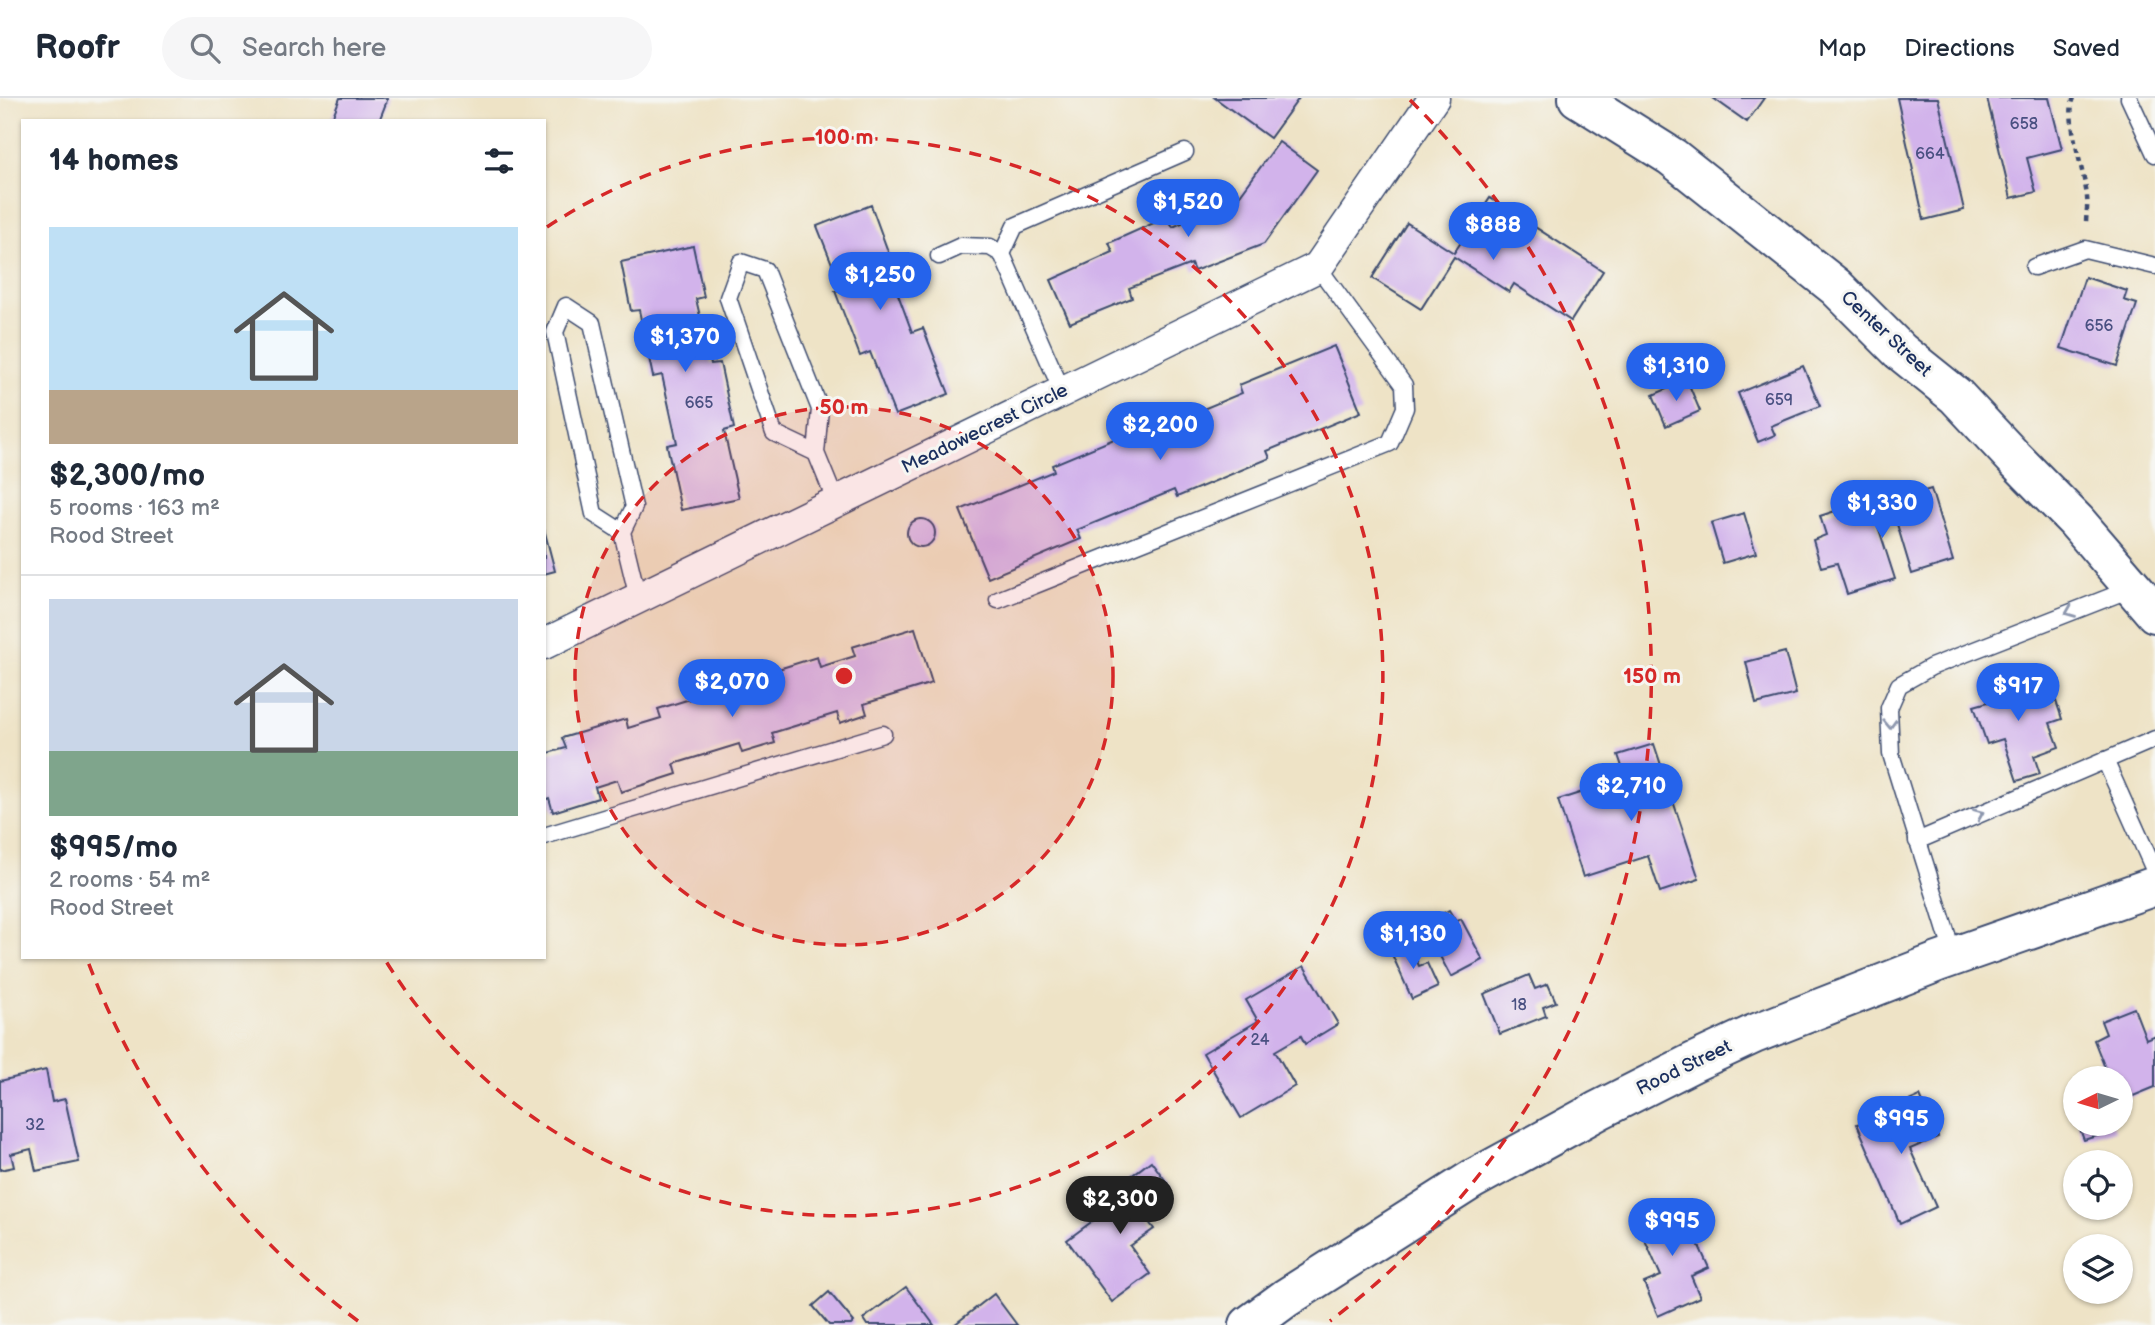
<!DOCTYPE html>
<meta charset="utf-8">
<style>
:root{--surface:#fff;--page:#f6f6f7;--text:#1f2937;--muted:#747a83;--line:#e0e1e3;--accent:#2563eb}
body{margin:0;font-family:"Balsamiq Sans",sans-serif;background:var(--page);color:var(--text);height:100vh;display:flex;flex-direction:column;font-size:26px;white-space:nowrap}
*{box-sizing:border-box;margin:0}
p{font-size:23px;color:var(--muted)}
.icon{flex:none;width:38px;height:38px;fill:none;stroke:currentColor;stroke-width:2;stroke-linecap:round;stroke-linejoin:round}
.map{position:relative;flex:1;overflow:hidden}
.sheet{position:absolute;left:21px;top:21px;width:525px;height:840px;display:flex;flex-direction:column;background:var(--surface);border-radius:0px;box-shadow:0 2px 5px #0004}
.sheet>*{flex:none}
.needle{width:46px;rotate:265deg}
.buttons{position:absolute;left:2063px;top:968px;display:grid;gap:14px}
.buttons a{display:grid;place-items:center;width:70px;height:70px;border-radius:50%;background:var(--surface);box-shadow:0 2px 5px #0004;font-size:35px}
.price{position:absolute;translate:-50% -60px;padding:0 16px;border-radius:24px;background:var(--accent);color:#fff;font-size:23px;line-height:46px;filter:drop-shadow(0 2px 4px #0008)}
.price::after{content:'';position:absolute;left:50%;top:42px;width:21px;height:16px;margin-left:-10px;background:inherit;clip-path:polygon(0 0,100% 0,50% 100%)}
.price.on{background:#222;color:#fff}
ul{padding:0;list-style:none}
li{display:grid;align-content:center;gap:14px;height:371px;padding:0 28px}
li+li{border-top:2px solid var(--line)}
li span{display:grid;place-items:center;height:217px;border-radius:0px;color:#555}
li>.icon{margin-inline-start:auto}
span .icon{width:126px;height:126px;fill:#fffc;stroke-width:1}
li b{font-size:30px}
h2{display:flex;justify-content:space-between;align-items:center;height:84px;padding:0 28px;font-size:30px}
header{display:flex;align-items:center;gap:42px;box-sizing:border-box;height:98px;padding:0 35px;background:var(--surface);border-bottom:2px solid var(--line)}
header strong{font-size:33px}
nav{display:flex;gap:38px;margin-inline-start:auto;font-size:24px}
.search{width:490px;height:63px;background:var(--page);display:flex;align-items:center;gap:18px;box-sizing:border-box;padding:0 24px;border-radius:38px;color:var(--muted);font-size:26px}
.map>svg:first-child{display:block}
</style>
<header>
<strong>Roofr</strong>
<div class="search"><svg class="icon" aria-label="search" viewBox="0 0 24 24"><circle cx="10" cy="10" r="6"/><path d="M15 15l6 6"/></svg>Search here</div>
<nav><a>Map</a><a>Directions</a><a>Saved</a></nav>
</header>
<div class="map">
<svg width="2155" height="1227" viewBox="0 0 2155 1227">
<rect width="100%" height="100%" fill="#f6f6f2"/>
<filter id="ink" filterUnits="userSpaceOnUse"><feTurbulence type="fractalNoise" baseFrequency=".0143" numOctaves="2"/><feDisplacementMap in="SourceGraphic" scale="14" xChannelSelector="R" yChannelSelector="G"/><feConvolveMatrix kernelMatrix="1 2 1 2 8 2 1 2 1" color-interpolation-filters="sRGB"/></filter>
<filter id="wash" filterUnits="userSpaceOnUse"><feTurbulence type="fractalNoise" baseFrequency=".00686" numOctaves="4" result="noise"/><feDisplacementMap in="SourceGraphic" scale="28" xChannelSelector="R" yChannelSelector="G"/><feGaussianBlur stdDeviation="1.57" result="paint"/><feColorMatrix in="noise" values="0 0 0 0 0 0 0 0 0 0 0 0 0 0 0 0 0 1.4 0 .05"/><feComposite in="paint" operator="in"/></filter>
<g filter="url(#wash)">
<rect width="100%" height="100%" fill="#eee3c6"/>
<g id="blocks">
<g fill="#d2b3eb">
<path d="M340,0H388L379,23H359L352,20L351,23H331Z"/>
<path d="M1215,0H1299L1270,40Z"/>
<path d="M1713,0H1764L1747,24Z"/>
<path d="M1897,0H1938L1964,112L1924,122Z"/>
<path d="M1987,0H2049L2062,51L2027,60L2036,94L2011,100Z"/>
<path d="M1279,44L1317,72L1264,146L1194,173L1191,166L1129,190L1132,200L1070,225L1051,182L1113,154L1109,145L1167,119L1173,129L1238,100Z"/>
<path d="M1490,100L1603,173L1571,223L1514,186L1509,194L1454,159L1421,211L1372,180L1407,125L1454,155Z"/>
<path d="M871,107L894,170L889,172L912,234L923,230L949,296L895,317L870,254L860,258L835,193L842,191L817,128Z"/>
<path d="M693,148L704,199L696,201L711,266L720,265L734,330L724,333L739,400L681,412L667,347L677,345L662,277L653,279L639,212L631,213L621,164Z"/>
<path d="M2085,179L2127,193L2124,202L2137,206L2117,268L2061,250Z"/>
<path d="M1334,248L1361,314L1267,353L1270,360L1177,399L1174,392L1077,432L1081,441L988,480L960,412L1054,373L1052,367L1145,328L1148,334L1242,295L1239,287Z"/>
<path d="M1803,268L1820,308L1771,328L1775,337L1758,344L1738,295Z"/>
<path d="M1687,282L1700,313L1666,328L1653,297Z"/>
<path d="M1931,391L1953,463L1912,476L1894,416L1876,422L1895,481L1847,496L1837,465L1821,469L1813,442L1826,437L1820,418L1869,402L1871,409Z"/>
<path d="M1744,415L1756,455L1723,465L1711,425Z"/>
<circle cx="921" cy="435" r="14"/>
<path d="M544,431L555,473L544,476Z"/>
<path d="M915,530L932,585L864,606L867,616L840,625L837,615L772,635L775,645L742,655L739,646L674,666L677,676L621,694L617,682L595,689L598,700L553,714L549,700L544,702V656L566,650L562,640L626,621L628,630L661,620L658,611L722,591L725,600L759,589L756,578L817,559L820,569L855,558L852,549Z"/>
<path d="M1785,554L1796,596L1756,606L1746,564Z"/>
<path d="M2017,572L2020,579L2011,582L2015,595L2037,587L2044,608L2056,603L2062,621L2050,625L2059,649L2034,658L2040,676L2017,683L2003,641L1987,646L1974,608L1988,604L1981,584Z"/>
<path d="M1654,646L1699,781L1660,794L1648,758L1583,779L1558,702L1626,680L1618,657Z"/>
<path d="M1449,812L1456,824L1461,821L1483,862L1451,879L1423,826Z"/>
<path d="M1408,843L1419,868L1427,865L1438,889L1412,901L1390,852Z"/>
<path d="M1304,868L1338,926L1305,946L1301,938L1275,953L1295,988L1241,1020L1203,955L1258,923L1246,902Z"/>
<path d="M1529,877L1535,891L1548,886L1556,904L1543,909L1546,918L1500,936L1484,896Z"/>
<path d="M2134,910L2146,941L2155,937V989L2121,1003V980H2109L2094,942L2106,936L2101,923Z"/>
<path d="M46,972L52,1004L65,1001L79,1064L36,1073L31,1051L11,1056L14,1069L0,1072V983Z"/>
<path d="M1920,998L1938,1039L1910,1051L1936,1109L1900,1126L1857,1026Z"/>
<path d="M2078,1026H2113L2115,1032L2084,1042Z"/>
<path d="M1151,1063L1171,1090L1140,1112L1154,1131L1130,1148L1150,1176L1112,1204L1067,1142L1117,1105L1122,1111L1134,1101L1122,1085Z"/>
<path d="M1679,1103L1709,1170L1691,1178L1700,1199L1658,1218L1644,1185L1661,1178L1636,1122Z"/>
<path d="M906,1189L934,1227H867L863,1221Z"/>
<path d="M829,1194L854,1224L851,1227H829L813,1208Z"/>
<path d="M994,1196L1017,1227H954Z"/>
</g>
</g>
</g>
<g filter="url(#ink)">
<use href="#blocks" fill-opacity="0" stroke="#3b4a6e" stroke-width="2"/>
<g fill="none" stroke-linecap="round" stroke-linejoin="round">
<defs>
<g id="lane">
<path d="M2129,0L2155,56"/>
<path d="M939,158L961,148L990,149L1002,156"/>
<path d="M2034,169L2085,151L2155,168"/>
<path d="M1062,293L1002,156L1015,128L1185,54"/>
<path d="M816,355L820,311L765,172L741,164L728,200L774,335L816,355L836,404"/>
<path d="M622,434L634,409L592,225L566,208L555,234L594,416L622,434L638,500"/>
<path d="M998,502L1390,345L1405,310L1404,287L1318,169"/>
<path d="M2105,662L2155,774"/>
<path d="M544,738L883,636"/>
<path d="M1917,743L2155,641"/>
<path d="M1954,859L1891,656L1889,610L1899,587L1931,569L2133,490"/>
</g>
<path id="street" d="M544,546L1318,169L1434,0"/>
<g id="secondary">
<path d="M1578,0L1672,59L1836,189L1900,253L1956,298L2015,361L2076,423L2155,515"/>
<path d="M1249,1227L1286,1200L1473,1081L1599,1012L1694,964L1754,936L1938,864L2155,788"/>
</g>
</defs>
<use href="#lane" stroke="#3b4a6e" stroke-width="19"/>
<use href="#street" stroke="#3b4a6e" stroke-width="33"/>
<use href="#secondary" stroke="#3b4a6e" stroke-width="42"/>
<path stroke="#3b4a6e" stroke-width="4.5" stroke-dasharray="5 5" stroke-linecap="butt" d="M2074,0C2064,20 2085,74 2087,99C2088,108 2086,117 2086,126"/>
<use href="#lane" stroke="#fff" stroke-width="16"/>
<use href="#street" stroke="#fff" stroke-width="30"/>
<use href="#secondary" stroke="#fff" stroke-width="38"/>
</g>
<defs><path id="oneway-chevron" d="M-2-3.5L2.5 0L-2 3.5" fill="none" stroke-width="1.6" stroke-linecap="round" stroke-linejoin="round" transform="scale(1.75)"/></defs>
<g stroke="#8d97ae">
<use href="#oneway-chevron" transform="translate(2070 514) rotate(158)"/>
<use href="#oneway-chevron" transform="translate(1890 626) rotate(88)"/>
<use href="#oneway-chevron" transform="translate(1979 716) rotate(-23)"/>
</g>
</g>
<circle cx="844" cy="578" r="269" fill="#d62828" fill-opacity=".12"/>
<g fill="none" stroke="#d62828" stroke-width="3.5" stroke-dasharray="12 9">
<circle cx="844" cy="578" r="269"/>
<path d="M547 129A539 539 0 1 1 384 860"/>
<path d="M358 1223A808 808 0 0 1 87 861M1410 2A808 808 0 0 1 1330 1223"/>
</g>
<g text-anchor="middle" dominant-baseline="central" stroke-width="6" stroke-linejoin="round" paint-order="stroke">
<g font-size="16" fill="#495081">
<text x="2024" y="26">658</text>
<text x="1930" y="56">664</text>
<text x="2099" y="228">656</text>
<text x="1779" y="302">659</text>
<text x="699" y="305">665</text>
<text x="1519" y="907">18</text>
<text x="1260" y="942">24</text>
<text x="35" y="1027">32</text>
</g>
<g font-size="19" fill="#1b2f5e" stroke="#f6f6f2">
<text transform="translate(1886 236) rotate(43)">Center Street</text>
<text transform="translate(985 331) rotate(-26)">Meadowecrest Circle</text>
<text transform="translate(1684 970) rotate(-26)">Rood Street</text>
</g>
</g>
<circle cx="844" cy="578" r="10" fill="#d62828" stroke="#f6f6f2" stroke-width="3.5"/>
<g font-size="21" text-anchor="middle" font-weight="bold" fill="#d62828" stroke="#f6f6f2" stroke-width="6" stroke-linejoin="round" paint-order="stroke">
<text x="844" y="46">100 m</text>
<text x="844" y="316">50 m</text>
<text x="1652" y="585">150 m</text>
</g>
</svg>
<div class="buttons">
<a><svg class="needle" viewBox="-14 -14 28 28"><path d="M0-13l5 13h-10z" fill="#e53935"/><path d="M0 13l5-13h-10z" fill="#747a83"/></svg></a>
<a><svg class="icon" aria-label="locate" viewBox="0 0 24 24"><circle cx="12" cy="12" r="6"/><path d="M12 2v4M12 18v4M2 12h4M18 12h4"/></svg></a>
<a><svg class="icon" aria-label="layers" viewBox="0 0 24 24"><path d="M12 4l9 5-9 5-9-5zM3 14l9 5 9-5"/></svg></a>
</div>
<b class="price" style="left:1188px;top:141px">$1,520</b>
<b class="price" style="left:1493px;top:164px">$888</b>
<b class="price" style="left:880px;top:214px">$1,250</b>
<b class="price" style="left:685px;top:276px">$1,370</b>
<b class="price" style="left:1676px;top:305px">$1,310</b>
<b class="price" style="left:1160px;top:364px">$2,200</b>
<b class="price" style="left:1882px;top:442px">$1,330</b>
<b class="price" style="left:732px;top:621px">$2,070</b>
<b class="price" style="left:2018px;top:625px">$917</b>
<b class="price" style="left:1631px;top:725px">$2,710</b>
<b class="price" style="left:1413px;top:873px">$1,130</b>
<b class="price" style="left:1901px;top:1058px">$995</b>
<b class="price on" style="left:1120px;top:1138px">$2,300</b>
<b class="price" style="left:1672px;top:1160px">$995</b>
<section class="sheet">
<h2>14 homes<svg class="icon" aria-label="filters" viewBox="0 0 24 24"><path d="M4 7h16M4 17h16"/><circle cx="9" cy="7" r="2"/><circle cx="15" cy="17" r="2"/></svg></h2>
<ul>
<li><span style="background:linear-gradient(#bfe0f5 75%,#b9a48a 0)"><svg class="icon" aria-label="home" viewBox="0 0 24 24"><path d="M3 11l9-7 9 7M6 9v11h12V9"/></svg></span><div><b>$2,300/mo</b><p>5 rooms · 163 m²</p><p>Rood Street</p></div></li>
<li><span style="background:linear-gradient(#c9d6e8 70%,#7fa58c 0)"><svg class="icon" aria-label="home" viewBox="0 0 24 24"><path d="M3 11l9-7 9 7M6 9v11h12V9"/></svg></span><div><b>$995/mo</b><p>2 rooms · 54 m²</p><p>Rood Street</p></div></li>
</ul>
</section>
</div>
